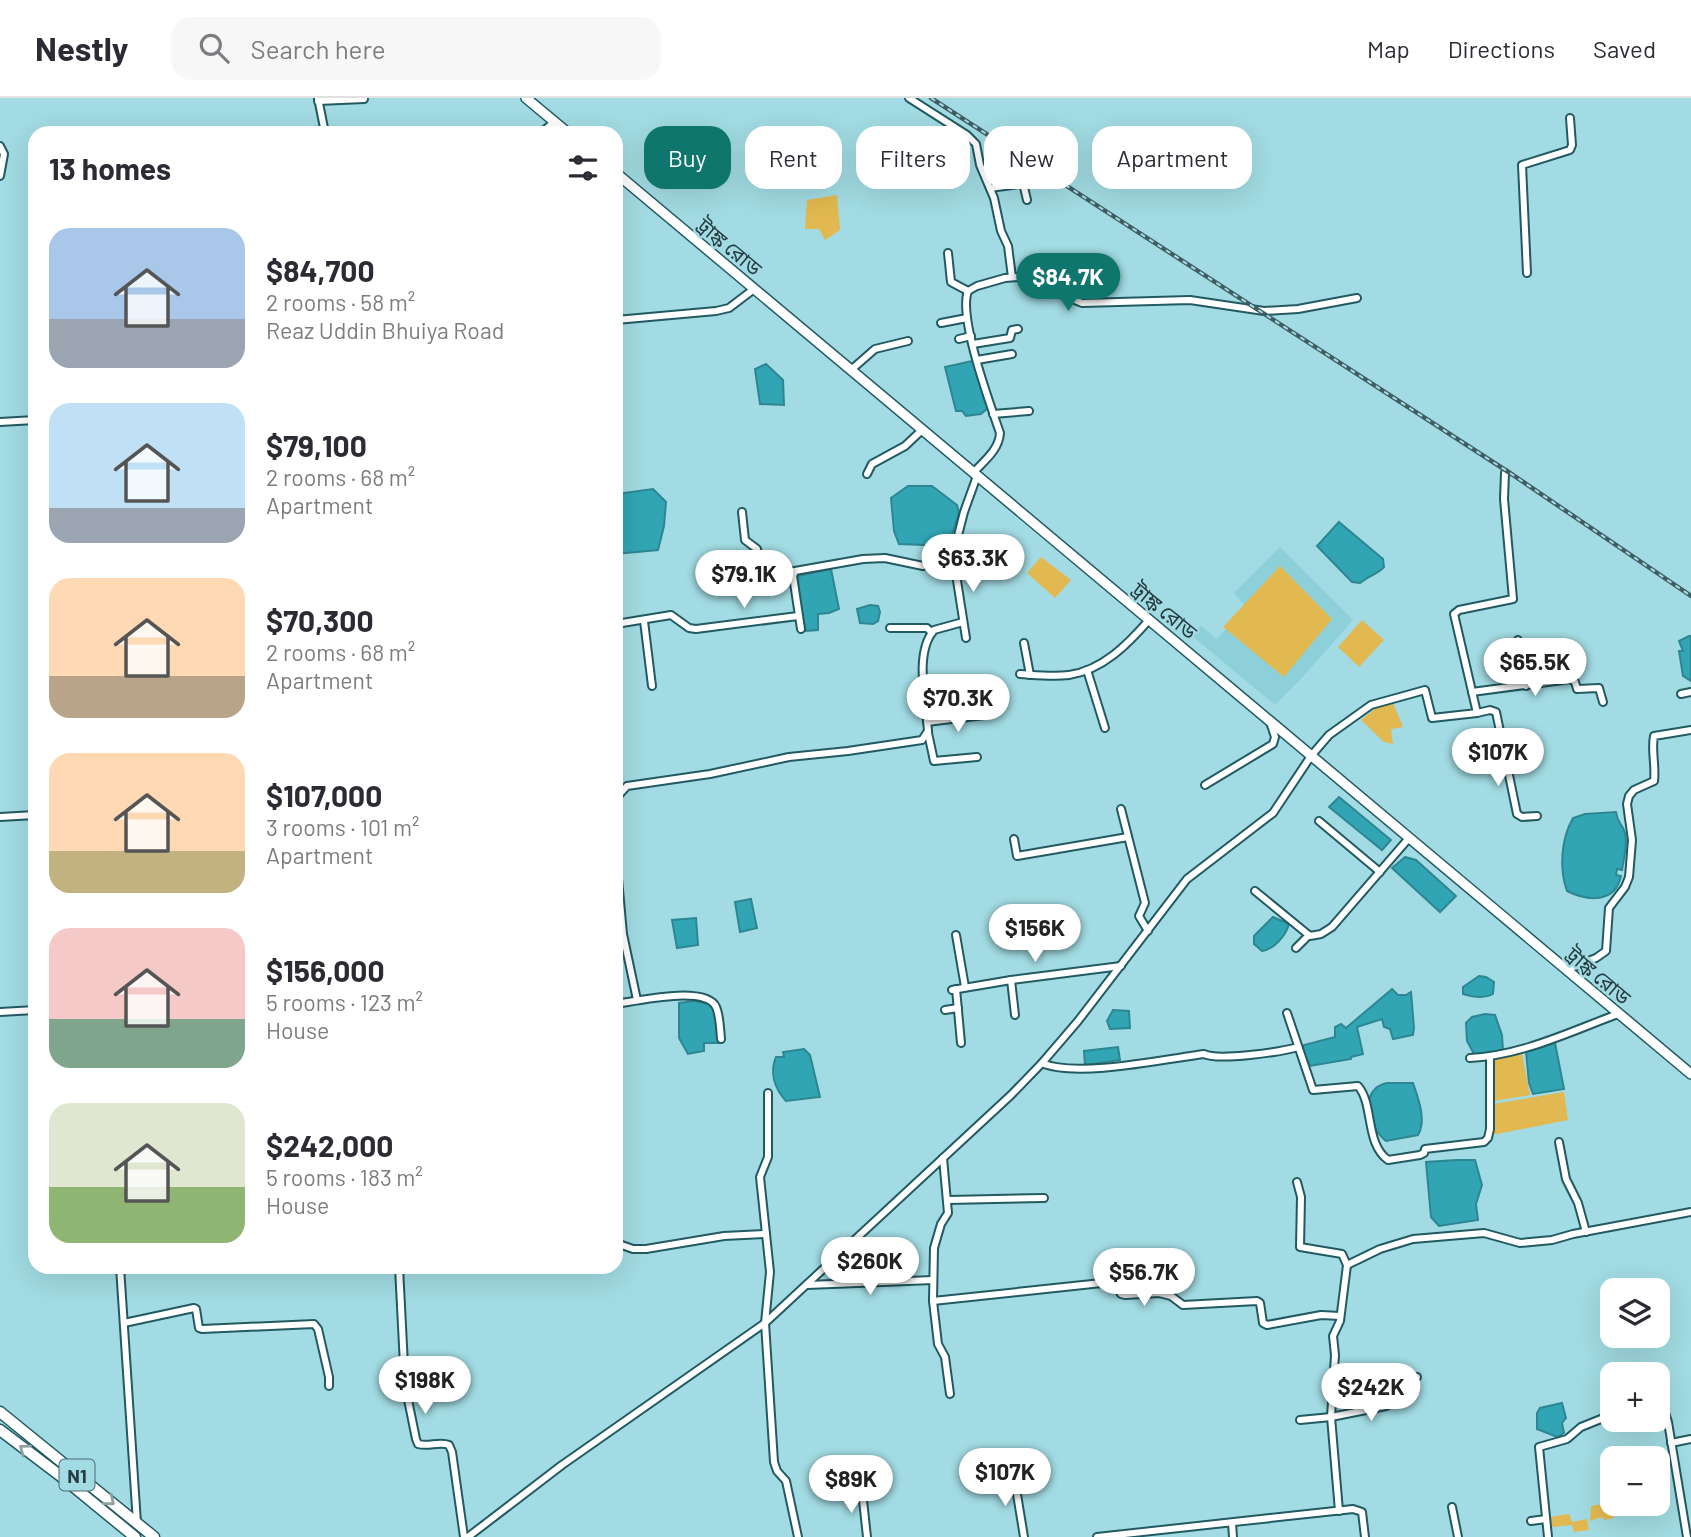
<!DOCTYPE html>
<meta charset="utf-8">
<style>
:root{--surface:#fff;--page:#f7f7f7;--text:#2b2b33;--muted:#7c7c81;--line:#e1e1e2;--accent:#0f766e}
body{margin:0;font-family:Barlow,"Noto Sans Bengali",sans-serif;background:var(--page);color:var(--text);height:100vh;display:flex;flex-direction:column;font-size:26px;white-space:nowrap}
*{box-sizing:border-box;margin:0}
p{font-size:23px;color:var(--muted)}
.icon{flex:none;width:38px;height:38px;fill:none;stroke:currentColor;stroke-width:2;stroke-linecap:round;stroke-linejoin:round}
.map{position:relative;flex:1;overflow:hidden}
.panel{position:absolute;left:28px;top:28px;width:595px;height:1148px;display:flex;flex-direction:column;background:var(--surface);border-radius:21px;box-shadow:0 7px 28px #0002}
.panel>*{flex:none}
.banner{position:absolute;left:644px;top:28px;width:665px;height:63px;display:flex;gap:14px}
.tools{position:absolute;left:1600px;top:1180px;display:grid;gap:14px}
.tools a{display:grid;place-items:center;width:70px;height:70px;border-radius:14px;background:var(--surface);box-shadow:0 7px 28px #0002;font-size:35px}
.price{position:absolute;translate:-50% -60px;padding:0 16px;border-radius:24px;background:#fff;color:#222;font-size:23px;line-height:46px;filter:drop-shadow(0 2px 4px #0008)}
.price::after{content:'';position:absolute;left:50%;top:42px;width:21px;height:16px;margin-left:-10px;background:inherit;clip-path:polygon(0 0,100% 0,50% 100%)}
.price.selected{background:var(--accent);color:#fff}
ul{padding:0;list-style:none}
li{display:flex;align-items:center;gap:21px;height:175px;padding:0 21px}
li span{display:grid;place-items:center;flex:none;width:196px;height:140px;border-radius:21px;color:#555}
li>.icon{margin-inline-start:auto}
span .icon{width:84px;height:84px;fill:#fffc;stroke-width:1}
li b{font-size:30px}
h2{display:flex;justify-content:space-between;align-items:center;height:84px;padding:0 21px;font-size:30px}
.pill{padding:0 24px;border-radius:21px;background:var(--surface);box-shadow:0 7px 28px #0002;font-size:24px;line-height:63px}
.pill.selected{background:var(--accent);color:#fff}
header{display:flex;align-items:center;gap:42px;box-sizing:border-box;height:98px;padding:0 35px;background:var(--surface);border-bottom:2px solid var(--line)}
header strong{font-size:33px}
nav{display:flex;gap:38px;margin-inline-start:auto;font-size:24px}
.search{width:490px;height:63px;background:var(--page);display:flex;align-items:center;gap:18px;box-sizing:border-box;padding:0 24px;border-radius:21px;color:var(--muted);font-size:26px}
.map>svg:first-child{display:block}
</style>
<header>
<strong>Nestly</strong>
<div class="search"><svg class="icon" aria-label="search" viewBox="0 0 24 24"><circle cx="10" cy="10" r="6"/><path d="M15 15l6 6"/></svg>Search here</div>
<nav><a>Map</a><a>Directions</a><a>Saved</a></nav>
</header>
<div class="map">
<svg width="1691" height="1439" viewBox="0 0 1691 1439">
<rect width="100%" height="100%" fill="#a2dbe3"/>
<path fill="#8ed0d9" d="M1280,449L1353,522L1301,581L1275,607L1191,537L1201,528L1217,541L1246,509L1234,495Z"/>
<g fill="#e2b950">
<path d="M837,97L840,132L825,142L819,131H805L807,102Z"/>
<path d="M1041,459L1071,482L1055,500L1027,475Z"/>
<path d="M1280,468L1332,521L1284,579L1223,529Z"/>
<path d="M1362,522L1384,542L1359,569L1338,549Z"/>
<path d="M1393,605L1403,629L1391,631L1393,646L1384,644L1361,622L1376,610Z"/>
<path d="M1522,956L1530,997L1494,1003L1495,961Z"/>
<path d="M1564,994L1568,1022L1492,1037L1493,1006Z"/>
<path d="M1609,1405L1614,1420L1604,1422L1602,1419L1590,1423L1591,1408Z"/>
<path d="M1569,1416L1572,1424L1587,1421L1589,1432L1574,1434L1572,1427L1552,1429L1549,1419Z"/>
</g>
<g fill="#31a5b4" stroke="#2d8691" stroke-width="2">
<path d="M977,262L988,310L981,316L966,318L962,313H956L945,269Z"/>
<path d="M766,266L783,282L784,307L760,306L755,271Z"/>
<path d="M908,388H932L957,407L959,415L948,448L899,446L894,433L891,400Z"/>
<path d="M653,391L666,404L664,428L658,452L616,456V396Z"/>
<path d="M1339,424L1383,461L1384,469C1378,476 1368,478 1360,485L1352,484L1317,448Z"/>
<path d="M831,471L839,511L829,515L818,516V532L806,533L800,510L798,478Z"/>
<path d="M870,507L878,508L880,514L878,523L873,526L860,525L857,511Z"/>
<path d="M1689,538H1691V583L1683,578L1679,553H1683L1679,543Z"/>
<path d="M1339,699L1391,742L1382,752L1329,709Z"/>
<path d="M1616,714C1617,722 1619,723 1623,730C1629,742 1624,759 1622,772L1617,771L1616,777L1621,778C1615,806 1587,803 1567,793C1559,771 1561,741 1573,720L1585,716Z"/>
<path d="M1405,759L1416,762L1456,798L1440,814L1392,770Z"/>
<path d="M751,801L757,830L740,834L735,804Z"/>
<path d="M1273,819L1289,826C1286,837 1275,851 1262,853L1254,846V838Z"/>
<path d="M696,820L698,847L677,850L672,822Z"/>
<path d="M1479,878L1486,879L1494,884L1493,896C1484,901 1473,899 1463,896V889Z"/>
<path d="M1392,891L1398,897H1406L1411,894L1414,930L1413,937L1393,941L1390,931L1384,929L1382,921L1357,929L1363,956L1351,959V961L1310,968L1302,952L1304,947L1335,939V929L1341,926L1346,930Z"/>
<path d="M694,903L709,906L715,912L719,945H704V953L688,956L679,940V905Z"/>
<path d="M1113,912L1129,913L1130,930L1110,931L1107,923Z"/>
<path d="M1485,916L1495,917L1502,937L1503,953L1481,958L1474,956L1467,943L1466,925L1472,919Z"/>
<path d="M1555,945L1564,991L1533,996L1529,985L1526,953Z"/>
<path d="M1118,949L1120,962L1085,967L1084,953Z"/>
<path d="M804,951L810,957L820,999L786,1003C775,991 769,975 776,959H784L783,954Z"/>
<path d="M1387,985H1413C1418,1000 1427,1022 1418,1037L1386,1043C1368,1029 1358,991 1387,985Z"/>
<path d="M1457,1062H1475L1482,1087L1476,1106L1478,1122L1439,1128L1431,1119L1426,1064Z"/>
<path d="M1562,1305L1566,1320L1562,1325L1564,1335L1557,1339L1537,1331V1315L1540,1310Z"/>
</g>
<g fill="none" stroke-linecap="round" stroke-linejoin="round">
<defs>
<g id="minor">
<path d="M318,0L325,35"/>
<path d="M909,0L967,37L976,46L980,67L994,100L1001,133L1008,148L1012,179"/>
<path d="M318,3L364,1"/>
<path d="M541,35L554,24"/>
<path d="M0,48L4,56L0,78"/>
<path d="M1023,85L1027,102"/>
<path d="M990,90L1042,83"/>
<path d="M948,155L951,184L968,193"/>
<path d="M1527,175L1522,67L1570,52L1572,47L1570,20"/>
<path d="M616,222L716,213L729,210L754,191"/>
<path d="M941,225L967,220"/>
<path d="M959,241L971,238"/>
<path d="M973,246L1010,240L1012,232L1018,231"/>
<path d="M977,262L1012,256"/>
<path d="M851,272L875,251L908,243"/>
<path d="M993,316L1029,313"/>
<path d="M0,324L35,322"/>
<path d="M973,375C984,363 999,352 1000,335C990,306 958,219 968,193L977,188L1005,180L1019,179L1082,205L1190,202L1264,213L1298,211L1357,200"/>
<path d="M867,376L872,366L905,348L922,332"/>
<path d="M742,414L745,442L757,451L760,474L763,476L795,473L863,461L885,460L923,468L953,457"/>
<path d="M795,473L793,478L801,531"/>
<path d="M644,523L652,588"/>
<path d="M616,526L671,517L689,530L696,531L798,518"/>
<path d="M890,530H927L932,535"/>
<path d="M966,540L953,457L964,414L977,378"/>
<path d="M1518,542L1526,588"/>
<path d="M1024,545L1030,577"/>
<path d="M1087,572L1105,630"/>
<path d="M1020,576C1036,577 1053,579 1069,577C1103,572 1128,546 1149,522"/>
<path d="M1472,594L1570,581L1575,584L1577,591L1599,590L1603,604"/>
<path d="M1681,596L1691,594"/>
<path d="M1477,615L1490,612L1496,614L1517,716L1522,719L1537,718"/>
<path d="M927,624L984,617"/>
<path d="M928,635L934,663L977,659"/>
<path d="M1205,687L1273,646L1275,639L1270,624"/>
<path d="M1121,711L1145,805L1139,818L1148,833"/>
<path d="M616,714L618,698L627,688L710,676L789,659L848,653L922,642L928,633C926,603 914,555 934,532L963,524"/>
<path d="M0,719L35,717"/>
<path d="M1319,723L1380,774"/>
<path d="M1014,741L1017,758L1128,739"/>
<path d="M616,759L623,836L637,902"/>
<path d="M1255,793L1310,838L1321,836L1332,829L1409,740"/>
<path d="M956,837L965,889"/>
<path d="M1296,850L1309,837"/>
<path d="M1566,872L1596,860L1606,853L1609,810L1625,789L1629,779L1632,742L1627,706L1629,698L1634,692L1654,683C1656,668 1651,652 1654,638L1691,632"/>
<path d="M1011,882L1015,917"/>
<path d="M956,891L961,945"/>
<path d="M952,892L1011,882L1121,868"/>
<path d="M616,906C636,903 706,887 716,909C720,918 720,931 721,941"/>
<path d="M945,912L958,910"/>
<path d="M0,914L35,912"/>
<path d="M1287,915L1313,992L1358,988C1374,1006 1365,1046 1388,1062L1420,1057L1424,1055L1425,1051L1484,1044L1488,1040L1490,1031V959"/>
<path d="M1470,960C1523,957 1569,934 1618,916"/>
<path d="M1042,965C1075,980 1166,961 1204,956C1218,963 1281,954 1298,949"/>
<path d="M768,995V1059L760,1079L770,1174L765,1225L774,1364L777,1373L786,1383L798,1439"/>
<path d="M1559,1044L1566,1081L1578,1105L1586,1134"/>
<path d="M943,1060L948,1115L941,1126L934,1150L933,1203L938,1246L945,1259L950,1296"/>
<path d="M1297,1084L1301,1099L1300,1149L1342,1156L1347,1167L1340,1223L1333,1238L1335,1257L1331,1319L1339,1413"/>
<path d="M948,1102L1044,1100"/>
<path d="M616,1145L633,1151H646L724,1138L766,1136"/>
<path d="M1347,1167L1380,1151L1413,1141L1484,1135L1520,1145L1552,1142L1573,1136L1691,1114"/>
<path d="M120,1169L137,1425"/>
<path d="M399,1169L405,1287L416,1341L418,1346C429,1349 439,1343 449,1347L452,1354L464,1439"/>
<path d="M807,1187L933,1182"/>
<path d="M933,1203L1111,1184L1117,1187L1121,1196L1125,1197L1159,1195L1171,1198L1183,1207L1257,1203L1260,1205L1263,1225L1267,1227L1321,1217L1340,1218"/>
<path d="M124,1225L194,1210L196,1211L199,1230L202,1231L314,1226L318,1231L329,1279V1288"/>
<path d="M1657,1290L1668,1324L1687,1439"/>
<path d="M1300,1322L1331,1319L1386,1308L1388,1307L1385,1285L1417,1279"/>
<path d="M1671,1345L1691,1341"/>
<path d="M1014,1378L1024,1439"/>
<path d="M862,1393L867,1439"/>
<path d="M1452,1409L1458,1439"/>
<path d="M1531,1423L1546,1421"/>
<path d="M1232,1425L1233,1439"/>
<path d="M468,1439L562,1367L765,1225L1011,997L1042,965L1078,923L1187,781L1273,715L1311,658L1329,637L1371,607L1425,592L1432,620L1477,615L1454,516L1459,512L1513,501L1504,401L1505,375"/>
<path d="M1097,1439L1353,1411L1362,1414L1365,1439"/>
<path d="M1548,1439L1539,1349L1567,1341L1581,1329L1601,1321L1612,1313"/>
</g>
<g id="secondary">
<path d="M526,0L568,35"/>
<path d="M616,75L1691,976"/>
</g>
<g id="trunk">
<path d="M0,1314L154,1439"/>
<path d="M0,1332L58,1376L135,1439"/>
</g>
</defs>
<use href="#minor" stroke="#215a61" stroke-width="10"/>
<use href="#secondary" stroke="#215a61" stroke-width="12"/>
<use href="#trunk" stroke="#215a61" stroke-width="13"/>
<use href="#minor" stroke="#fff" stroke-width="6"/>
<use href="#secondary" stroke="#fff" stroke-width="9"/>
<use href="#trunk" stroke="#fff" stroke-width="10"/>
<defs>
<path id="rail" d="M931,0L1513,377L1691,498"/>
</defs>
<use href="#rail" stroke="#3f5d62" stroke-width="4.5"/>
<use href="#rail" stroke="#a2dbe3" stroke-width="2" stroke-dasharray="5" stroke-linecap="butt"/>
</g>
<defs><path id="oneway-chevron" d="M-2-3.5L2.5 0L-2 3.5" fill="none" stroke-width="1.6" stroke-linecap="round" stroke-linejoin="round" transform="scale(1.75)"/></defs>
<g stroke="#929ea0">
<use href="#oneway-chevron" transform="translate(24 1351) rotate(-143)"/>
<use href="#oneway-chevron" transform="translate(110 1403) rotate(39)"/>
</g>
<g text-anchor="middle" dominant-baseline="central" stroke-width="5" stroke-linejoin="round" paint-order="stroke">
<rect fill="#a2dbe3" stroke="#4a6c71" stroke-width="2" x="59.5" y="1361.5" width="35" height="31" rx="5"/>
<g font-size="19" font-weight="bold" fill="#253c40">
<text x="77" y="1377">N1</text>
</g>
<g font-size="21" fill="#253c40" stroke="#a2dbe3">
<text transform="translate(730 148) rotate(40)">ট্রাঙ্ক রোড</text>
<text transform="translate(1165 512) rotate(39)">ট্রাঙ্ক রোড</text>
<text transform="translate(1599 877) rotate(40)">ট্রাঙ্ক রোড</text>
</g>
</g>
</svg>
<div class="tools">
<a><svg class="icon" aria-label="layers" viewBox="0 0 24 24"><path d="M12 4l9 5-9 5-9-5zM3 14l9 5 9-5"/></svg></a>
<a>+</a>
<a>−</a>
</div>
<b class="price selected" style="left:1068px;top:215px">$84.7K</b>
<b class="price" style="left:973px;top:496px">$63.3K</b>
<b class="price" style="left:744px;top:512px">$79.1K</b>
<b class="price" style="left:1535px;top:600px">$65.5K</b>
<b class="price" style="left:958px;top:636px">$70.3K</b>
<b class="price" style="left:1498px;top:690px">$107K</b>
<b class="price" style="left:1035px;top:866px">$156K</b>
<b class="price" style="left:870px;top:1199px">$260K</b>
<b class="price" style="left:1144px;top:1210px">$56.7K</b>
<b class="price" style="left:425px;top:1318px">$198K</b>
<b class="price" style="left:1371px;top:1325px">$242K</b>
<b class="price" style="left:1005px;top:1410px">$107K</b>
<b class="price" style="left:851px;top:1417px">$89K</b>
<div class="banner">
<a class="pill selected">Buy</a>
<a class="pill">Rent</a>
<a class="pill">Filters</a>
<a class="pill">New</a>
<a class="pill">Apartment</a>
</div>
<section class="panel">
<h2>13 homes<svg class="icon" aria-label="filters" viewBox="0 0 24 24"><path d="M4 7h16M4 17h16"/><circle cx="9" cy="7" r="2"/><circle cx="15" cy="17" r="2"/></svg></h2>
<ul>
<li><span style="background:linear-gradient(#a9c7e8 65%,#9aa5b1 0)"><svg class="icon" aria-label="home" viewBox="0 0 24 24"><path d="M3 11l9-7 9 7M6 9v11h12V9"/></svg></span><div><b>$84,700</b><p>2 rooms · 58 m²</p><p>Reaz Uddin Bhuiya Road</p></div></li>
<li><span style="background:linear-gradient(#bfe0f5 75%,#9aa5b1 0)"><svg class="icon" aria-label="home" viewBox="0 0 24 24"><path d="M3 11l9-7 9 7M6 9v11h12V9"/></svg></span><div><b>$79,100</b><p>2 rooms · 68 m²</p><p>Apartment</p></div></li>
<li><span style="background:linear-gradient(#ffd9b3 70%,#b9a48a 0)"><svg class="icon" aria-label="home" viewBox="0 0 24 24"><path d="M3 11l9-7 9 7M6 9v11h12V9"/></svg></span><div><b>$70,300</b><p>2 rooms · 68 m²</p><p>Apartment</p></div></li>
<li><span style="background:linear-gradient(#ffd9b3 70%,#c2b280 0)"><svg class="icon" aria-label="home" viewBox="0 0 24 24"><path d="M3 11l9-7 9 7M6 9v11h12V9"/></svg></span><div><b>$107,000</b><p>3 rooms · 101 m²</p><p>Apartment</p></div></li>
<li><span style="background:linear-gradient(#f6c9c9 65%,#7fa58c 0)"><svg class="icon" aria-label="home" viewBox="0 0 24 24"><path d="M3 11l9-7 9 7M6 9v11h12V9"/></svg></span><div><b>$156,000</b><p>5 rooms · 123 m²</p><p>House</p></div></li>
<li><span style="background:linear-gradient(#dfe7d0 60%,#8fb573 0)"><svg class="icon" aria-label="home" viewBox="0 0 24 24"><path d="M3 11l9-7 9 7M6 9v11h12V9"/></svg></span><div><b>$242,000</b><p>5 rooms · 183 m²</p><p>House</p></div></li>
</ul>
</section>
</div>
